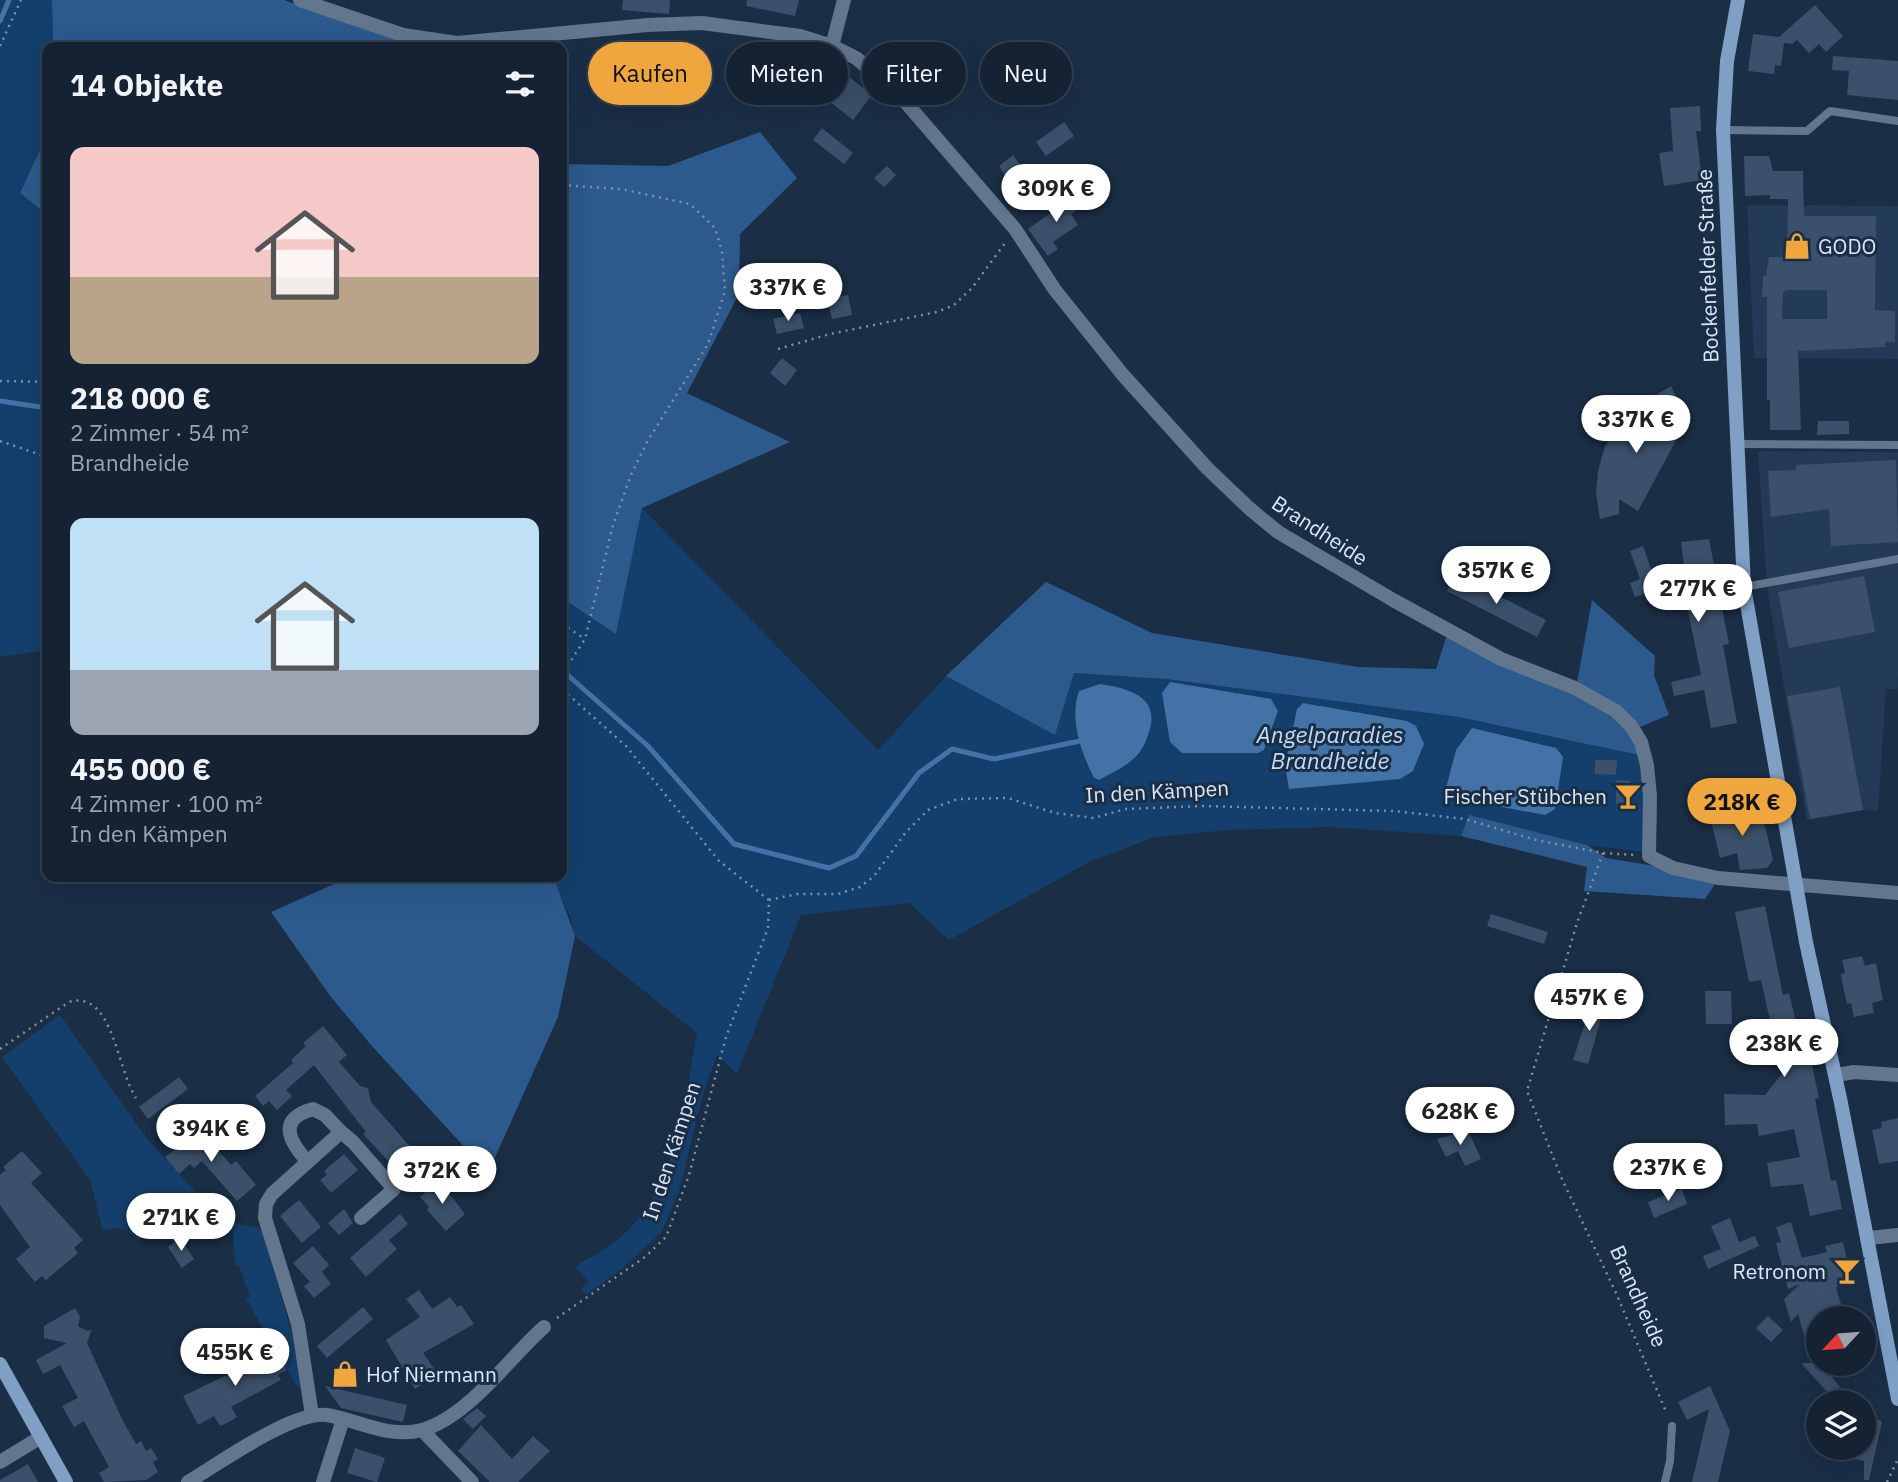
<!DOCTYPE html>
<html lang="de">
<meta charset="utf-8">
<style>
:root{--surface:#142234;--page:#212f40;--text:#f1f3f6;--muted:#9da4ac;--line:#333f4f;--accent:#efa73d}
body{margin:0;font-family:"IBM Plex Sans",sans-serif;background:var(--page);color:var(--text);height:100vh;display:flex;flex-direction:column;font-size:26px;white-space:nowrap}
*{box-sizing:border-box;margin:0}
p{font-size:23px;color:var(--muted)}
.icon{flex:none;width:38px;height:38px;fill:none;stroke:currentColor;stroke-width:2;stroke-linecap:round;stroke-linejoin:round}
.map{position:relative;flex:1;overflow:hidden}
.sheet{position:absolute;left:42px;top:42px;width:525px;height:840px;display:flex;flex-direction:column;background:var(--surface);border-radius:14px;box-shadow:0 7px 28px #0002,0 0 0 2px var(--line)}
.sheet>*{flex:none}
.top-card{position:absolute;left:588px;top:42px;width:665px;height:63px;display:flex;gap:14px}
.needle{width:46px;rotate:244deg}
.buttons{position:absolute;left:1806px;top:1306px;display:grid;gap:14px}
.buttons a{display:grid;place-items:center;width:70px;height:70px;border-radius:50%;background:var(--surface);box-shadow:0 7px 28px #0002,0 0 0 2px var(--line);font-size:35px}
.price{position:absolute;translate:-50% -60px;padding:0 16px;border-radius:24px;background:#fff;color:#222;font-size:23px;line-height:46px;filter:drop-shadow(0 2px 4px #0008)}
.price::after{content:'';position:absolute;left:50%;top:42px;width:21px;height:16px;margin-left:-10px;background:inherit;clip-path:polygon(0 0,100% 0,50% 100%)}
.price.active{background:var(--accent);color:#111}
ul{padding:0;list-style:none}
li{display:grid;align-content:center;gap:14px;height:371px;padding:0 28px}
li span{display:grid;place-items:center;height:217px;border-radius:14px;color:#555}
li>.icon{margin-inline-start:auto}
span .icon{width:126px;height:126px;fill:#fffc;stroke-width:1}
li b{font-size:30px}
h2{display:flex;justify-content:space-between;align-items:center;height:84px;padding:0 28px;font-size:30px}
.tag{padding:0 24px;border-radius:32px;background:var(--surface);box-shadow:0 7px 28px #0002,0 0 0 2px var(--line);font-size:24px;line-height:63px}
.tag.active{background:var(--accent);color:#111}
.map>svg:first-child{display:block}
</style>
<div class="map">
<svg width="1898" height="1482" viewBox="0 0 1898 1482">
<rect width="100%" height="100%" fill="#1a2e46"/>
<g fill="#233b57">
<path d="M1747,205L1898,206V359L1754,358Z"/>
<path d="M1758,451L1898,452V676L1897,689H1886L1878,811L1863,810L1807,820L1767,588Z"/>
</g>
<g fill="#143f6c" fill-rule="evenodd">
<path d="M0,0H52L53,47H47V135L20,193L47,215V650L0,657Z"/>
<path d="M642,508L878,750L946,676L1055,735L1074,673L1165,679L1459,717L1639,755L1645,793V852L1587,845L1468,816L1461,836L1329,827L1229,830L1155,837L1091,861L949,940L909,903L801,915L737,1074L717,1055L703,1094L679,1191L661,1233L623,1268L586,1295L581,1288L589,1282L575,1267C588,1258 604,1251 616,1241C678,1192 683,1105 697,1033L575,936L570,916L551,877H562V598L616,633ZM1303,703L1407,721L1423,749L1413,771ZM1074,705L1133,759L1100,780L1094,778L1085,761Z"/>
<path d="M60,1015L147,1139L216,1214L173,1243L168,1237L173,1232L166,1221L138,1241C126,1228 121,1226 103,1230L90,1180L2,1057Z"/>
<path d="M223,1221L256,1227L262,1231L291,1330L301,1386L298,1388L246,1299L250,1297L239,1266L235,1267L233,1232Z"/>
</g>
<g fill="#2c5a8d">
<path d="M52,0H284L340,20L449,47H53Z"/>
<path d="M760,132L797,178L740,234L739,294L687,393L790,442L642,508L616,634L562,598V164L668,166Z"/>
<path d="M47,135V215L20,193Z"/>
<path d="M1046,582L1152,633L1358,667L1436,669L1447,635L1588,697L1629,730L1639,755L1459,717L1166,679L1074,673L1055,735L946,676Z"/>
<path d="M1592,600L1655,656L1654,675L1669,715L1640,727L1623,709L1577,683Z"/>
<path d="M1469,815L1587,845L1606,858L1655,866L1715,884L1705,899L1584,891L1587,867L1461,836Z"/>
<path d="M350,877H551L556,884L575,936L558,1017L488,1173L371,1045L331,997L271,912Z"/>
</g>
<g fill="#4372a6">
<path d="M1170,682L1271,699L1278,711L1264,750L1258,753H1182L1170,742L1162,693Z"/>
<path d="M1100,684C1127,688 1161,696 1149,732C1146,742 1141,753 1132,760C1123,768 1110,774 1099,780L1094,778C1081,753 1069,718 1079,691Z"/>
<path d="M1303,703L1407,721L1416,726L1424,744L1413,771L1400,779L1289,789L1285,766L1297,709Z"/>
<path d="M1472,728L1556,748L1563,757L1555,809L1545,815L1453,798L1446,788L1456,750Z"/>
</g>
<g fill="none" stroke-linecap="round" stroke-linejoin="round">
<g stroke="#4372a6" stroke-width="5">
<path d="M0,21L9,0"/>
<path d="M0,401L47,408"/>
<path d="M562,670L648,746L734,844L829,868L856,856L919,773L952,749L994,759L1080,741"/>
</g>
</g>
<g fill="#3b506a" fill-rule="evenodd">
<path d="M623,0H670L669,14L622,10Z"/>
<path d="M747,0H799L795,16L746,6Z"/>
<path d="M1815,5L1843,36L1826,52L1819,44L1809,53L1797,40L1792,44L1784,43L1781,66L1775,65L1774,74L1748,71L1753,34L1779,37Z"/>
<path d="M1833,56L1898,61V100L1847,95L1849,71L1832,70Z"/>
<path d="M843,72L872,95L853,120L824,97Z"/>
<path d="M1700,106L1701,131H1696L1702,180L1664,186L1659,153L1673,151L1670,108Z"/>
<path d="M1064,122L1074,136L1046,156L1036,142Z"/>
<path d="M822,128L853,153L844,164L813,140Z"/>
<path d="M1013,155L1022,167L1007,178L999,166Z"/>
<path d="M1744,156H1769L1773,171H1803L1804,216H1876L1875,310L1895,311V342H1885V347L1798,351L1801,430H1770V400H1767V297H1762L1763,276H1766L1769,257H1787L1788,199H1770V195L1745,196ZM1787,290H1827V319H1782L1783,292Z"/>
<path d="M887,166L896,175L884,187L874,178Z"/>
<path d="M1069,192L1080,208L1071,214L1078,225L1053,242L1058,249L1048,256L1028,229L1059,207L1055,201Z"/>
<path d="M848,295L852,315L832,319L827,299Z"/>
<path d="M800,313L804,328L777,334L773,319Z"/>
<path d="M782,358L797,370L785,386L770,373Z"/>
<path d="M1671,386L1680,405L1650,420L1681,431L1638,511L1619,499V514L1600,519L1596,493L1598,471L1605,446L1631,410Z"/>
<path d="M1818,421H1849V434L1817,435Z"/>
<path d="M1896,460L1898,542L1831,546L1829,509L1771,517L1768,471L1796,470V465Z"/>
<path d="M1709,539L1729,644L1723,645L1737,723L1711,728L1704,690L1674,696L1671,682L1701,675L1682,581L1635,597L1630,583L1640,579L1630,551L1643,546L1653,575L1684,565L1681,542Z"/>
<path d="M1456,574L1546,620L1537,637L1447,591Z"/>
<path d="M1864,576L1875,632L1789,648L1778,592Z"/>
<path d="M1840,687L1863,810L1810,819L1787,696Z"/>
<path d="M1595,760H1617L1616,775L1595,774Z"/>
<path d="M1616,780L1630,781L1631,804H1616Z"/>
<path d="M1721,805L1725,818L1761,809L1773,860L1767,868L1740,870L1737,853L1720,858L1708,809Z"/>
<path d="M1765,906L1783,995L1789,993L1805,1058L1810,1056L1819,1098L1815,1099L1831,1181L1836,1180L1842,1209L1810,1216L1803,1184L1771,1187L1767,1163L1800,1157L1794,1129L1759,1136L1757,1124L1725,1125L1724,1094L1765,1095L1782,1074L1761,980L1749,982L1735,912Z"/>
<path d="M1491,914L1548,932L1544,944L1487,926Z"/>
<path d="M1862,956L1865,966L1876,963L1883,1000L1872,1003L1874,1013L1854,1017L1851,1003L1847,1004L1842,981L1841,974L1845,973L1842,960Z"/>
<path d="M1705,991H1731L1732,1024H1706Z"/>
<path d="M1592,1001L1605,1005L1588,1064L1573,1060Z"/>
<path d="M323,1026L347,1055L339,1062L360,1086L368,1088L371,1102L420,1158L418,1160L422,1164L405,1179L363,1134L366,1132L314,1065L286,1090L292,1096L277,1110L269,1101L263,1106L255,1096L293,1063L291,1060L306,1046L303,1043Z"/>
<path d="M179,1077L188,1089L148,1119L139,1107Z"/>
<path d="M1495,1102L1502,1123L1481,1130L1474,1109Z"/>
<path d="M1898,1118V1161L1879,1164L1872,1130L1882,1128L1881,1122Z"/>
<path d="M201,1130L231,1165L236,1161L256,1185L237,1201L202,1161L194,1168L190,1164L179,1174L165,1157Z"/>
<path d="M1468,1130L1481,1159L1465,1166L1458,1151L1446,1157L1437,1139Z"/>
<path d="M22,1151L42,1173L31,1183L83,1240L74,1248L78,1253L46,1280L42,1276L35,1282L16,1259L30,1247L0,1205V1175L6,1170L3,1167Z"/>
<path d="M344,1154L358,1170L331,1193L320,1180L327,1175L324,1171Z"/>
<path d="M439,1180L465,1214L446,1231L427,1210L429,1207L420,1197Z"/>
<path d="M1682,1189L1687,1204L1654,1218L1648,1202Z"/>
<path d="M299,1200L321,1227L302,1243L280,1216Z"/>
<path d="M344,1209L353,1223L339,1235L328,1223Z"/>
<path d="M400,1214L408,1224L389,1240L397,1249L366,1277L350,1258Z"/>
<path d="M1730,1218L1739,1242L1755,1236L1759,1246L1708,1269L1703,1256L1721,1249L1711,1226Z"/>
<path d="M1791,1222L1802,1258L1827,1252L1825,1246L1843,1242L1852,1283L1836,1287L1845,1318H1818V1354L1806,1342L1798,1314L1791,1322L1784,1299L1800,1284L1788,1289L1776,1243L1781,1242L1776,1227Z"/>
<path d="M180,1238L194,1259L182,1268L168,1247Z"/>
<path d="M313,1246L329,1265L322,1272L331,1284L314,1298L304,1286L310,1282L293,1263Z"/>
<path d="M419,1290L432,1309L450,1297L457,1307L461,1305L474,1324L423,1353L438,1374L415,1389L386,1340L420,1317L406,1299Z"/>
<path d="M363,1307L373,1319L327,1358L317,1346Z"/>
<path d="M75,1308L80,1317L78,1326L88,1331L92,1329L87,1343L122,1419L136,1444L141,1441L146,1451L151,1448L158,1459L153,1462L158,1472L146,1480L104,1482L99,1473L109,1467L84,1421L74,1427L62,1406L78,1398L60,1365L43,1374L36,1360L67,1343L44,1338V1326Z"/>
<path d="M1768,1316L1783,1330L1771,1342L1756,1328Z"/>
<path d="M272,1347L287,1370L278,1375L281,1380L231,1407L237,1417L231,1421L220,1426L214,1416L198,1425L183,1396L233,1372L230,1366L242,1359L244,1362Z"/>
<path d="M1801,1363H1862L1863,1368L1831,1376L1840,1387L1830,1395Z"/>
<path d="M325,1386L407,1405L403,1422L341,1408Z"/>
<path d="M1710,1386L1730,1431L1718,1482H1692L1709,1409L1687,1420L1678,1402Z"/>
<path d="M477,1408L486,1416L473,1429L463,1419Z"/>
<path d="M1864,1409L1882,1422L1869,1480H1864V1461L1855,1459L1858,1447H1864Z"/>
<path d="M481,1425L512,1459L533,1436L550,1451L518,1482H490L458,1451Z"/>
<path d="M355,1448L385,1458L377,1482L347,1473Z"/>
<path d="M28,1464L38,1482H0V1480Z"/>
</g>
<g fill="none" stroke-linecap="round" stroke-linejoin="round">
<g stroke="#8090a3" stroke-width="2.5" stroke-dasharray="2 5" stroke-linecap="butt">
<path d="M0,46L21,0"/>
<path d="M562,185L621,189L690,204L715,228L722,251L725,291L708,344L647,442L631,475L613,525L585,639L562,674"/>
<path d="M778,349L830,334L937,312L954,305L972,288L1005,243"/>
<path d="M0,381L47,382"/>
<path d="M0,441L47,457"/>
<path d="M562,624L585,639"/>
<path d="M1603,853L1577,923L1527,1091L1561,1177L1616,1293L1667,1414"/>
<path d="M769,900L797,894H838L860,887L874,876L906,832L928,810L958,799L1008,798L1055,813L1094,818L1125,809L1202,806L1393,811L1465,819L1536,840L1603,853L1635,855"/>
<path d="M0,1049L69,1002C113,989 117,1070 136,1098"/>
<path d="M557,1318L645,1257L666,1237L689,1175L726,1037L768,928L769,900L719,861L626,746L562,689"/>
<path d="M1887,1482L1898,1459"/>
</g>
<g stroke="#62768e" stroke-width="8">
<path d="M1723,130L1807,131L1830,111L1898,121"/>
<path d="M1736,444L1898,445"/>
<path d="M1744,587L1898,559"/>
<path d="M1665,1482L1670,1461L1672,1426"/>
</g>
<g stroke="#62768e" stroke-width="14">
<path d="M300,0L403,35L457,43L648,25L702,23L800,36L832,46L856,58L895,90L1015,229L1055,290L1123,375L1207,468L1250,509L1278,532L1393,600L1501,659L1575,688L1616,711L1631,726L1641,742L1647,765L1650,796L1649,856L1673,868L1718,878L1898,893"/>
<path d="M832,46L844,0"/>
<path d="M1836,1075L1854,1072L1898,1075"/>
<path d="M307,1161C289,1141 277,1119 313,1109L325,1115L341,1132"/>
<path d="M1869,1238L1898,1235"/>
<path d="M312,1415L298,1324L265,1218L266,1204L272,1194L341,1132L353,1142L394,1189L361,1218"/>
<path d="M422,1430L472,1482"/>
<path d="M0,1462L41,1437"/>
<path d="M188,1482C220,1463 292,1411 327,1415C358,1420 389,1439 422,1430C468,1417 509,1358 544,1327"/>
<path d="M323,1482L343,1419"/>
</g>
<g stroke="#7f9fc5" stroke-width="14">
<path d="M1738,0L1727,61L1723,130L1744,587L1806,942L1841,1103L1898,1399"/>
<path d="M0,1364L66,1482"/>
</g>
</g>
<defs>
<symbol id="shop-bare" viewBox="-9 -9 18 18"><path d="M-5-2.5h2.3a2.7 3.5 0 0 1 5.4 0H5L5.5 6h-11ZM-1.5-2.5h3a1.5 2.3 0 0 0-3 0Z" fill="#efa73d" stroke="#1a2e46" stroke-width="2.5" paint-order="stroke"/></symbol>
<symbol id="bar-bare" viewBox="-9 -9 18 18"><path d="M-6-5H6L.8 .8V4.5H3.5V6h-7V4.5H-.8V.8Z" fill="#efa73d" stroke="#1a2e46" stroke-width="2.5" paint-order="stroke"/></symbol>
</defs>
<g fill-rule="evenodd">
<use href="#shop-bare" x="1778" y="227" width="38" height="38"/>
<use href="#bar-bare" x="1609" y="777" width="38" height="38"/>
<use href="#bar-bare" x="1828" y="1252" width="38" height="38"/>
<use href="#shop-bare" x="326" y="1355" width="38" height="38"/>
</g>
<g text-anchor="middle" dominant-baseline="central" stroke-width="6" stroke-linejoin="round" paint-order="stroke">
<g font-size="21" fill="#dae7f6" stroke="#1a2e46" text-anchor="start">
<text x="1818" y="246">GODO</text>
<text x="1607" y="796" text-anchor="end">Fischer Stübchen</text>
<text x="1826" y="1271" text-anchor="end">Retronom</text>
<text x="366" y="1374">Hof Niermann</text>
</g>
<g font-size="21" fill="#dae7f6" stroke="#1a2e46">
<text transform="translate(1707 266) rotate(-92)">Bockenfelder Straße</text>
<text transform="translate(1320 530) rotate(33)">Brandheide</text>
<text transform="translate(1157 791) rotate(-3)">In den Kämpen</text>
<text transform="translate(671 1151) rotate(-72)">In den Kämpen</text>
<text transform="translate(1639 1296) rotate(66)">Brandheide</text>
</g>
<g font-size="23" font-style="italic" fill="#c1dbfa" stroke="#1a2e46">
<text x="1330" y="734">Angelparadies<tspan x="1330" dy="26">Brandheide</tspan></text>
</g>
</g>
</svg>
<div class="buttons">
<a><svg class="needle" viewBox="-14 -14 28 28"><path d="M0-13l5 13h-10z" fill="#e53935"/><path d="M0 13l5-13h-10z" fill="#9da4ac"/></svg></a>
<a><svg class="icon" aria-label="layers" viewBox="0 0 24 24"><path d="M12 4l9 5-9 5-9-5zM3 14l9 5 9-5"/></svg></a>
</div>
<b class="price" style="left:1056px;top:224px">309K €</b>
<b class="price" style="left:788px;top:323px">337K €</b>
<b class="price" style="left:1636px;top:455px">337K €</b>
<b class="price" style="left:1496px;top:606px">357K €</b>
<b class="price" style="left:1698px;top:624px">277K €</b>
<b class="price active" style="left:1742px;top:838px">218K €</b>
<b class="price" style="left:1589px;top:1033px">457K €</b>
<b class="price" style="left:1784px;top:1079px">238K €</b>
<b class="price" style="left:1460px;top:1147px">628K €</b>
<b class="price" style="left:211px;top:1164px">394K €</b>
<b class="price" style="left:1668px;top:1203px">237K €</b>
<b class="price" style="left:442px;top:1206px">372K €</b>
<b class="price" style="left:181px;top:1253px">271K €</b>
<b class="price" style="left:235px;top:1388px">455K €</b>
<div class="top-card">
<a class="tag active">Kaufen</a>
<a class="tag">Mieten</a>
<a class="tag">Filter</a>
<a class="tag">Neu</a>
</div>
<section class="sheet">
<h2>14 Objekte<svg class="icon" aria-label="filters" viewBox="0 0 24 24"><path d="M4 7h16M4 17h16"/><circle cx="9" cy="7" r="2"/><circle cx="15" cy="17" r="2"/></svg></h2>
<ul>
<li><span style="background:linear-gradient(#f6c9c9 60%,#b9a48a 0)"><svg class="icon" aria-label="home" viewBox="0 0 24 24"><path d="M3 11l9-7 9 7M6 9v11h12V9"/></svg></span><div><b>218 000 €</b><p>2 Zimmer · 54 m²</p><p>Brandheide</p></div></li>
<li><span style="background:linear-gradient(#bfe0f5 70%,#9aa5b1 0)"><svg class="icon" aria-label="home" viewBox="0 0 24 24"><path d="M3 11l9-7 9 7M6 9v11h12V9"/></svg></span><div><b>455 000 €</b><p>4 Zimmer · 100 m²</p><p>In den Kämpen</p></div></li>
</ul>
</section>
</div>
